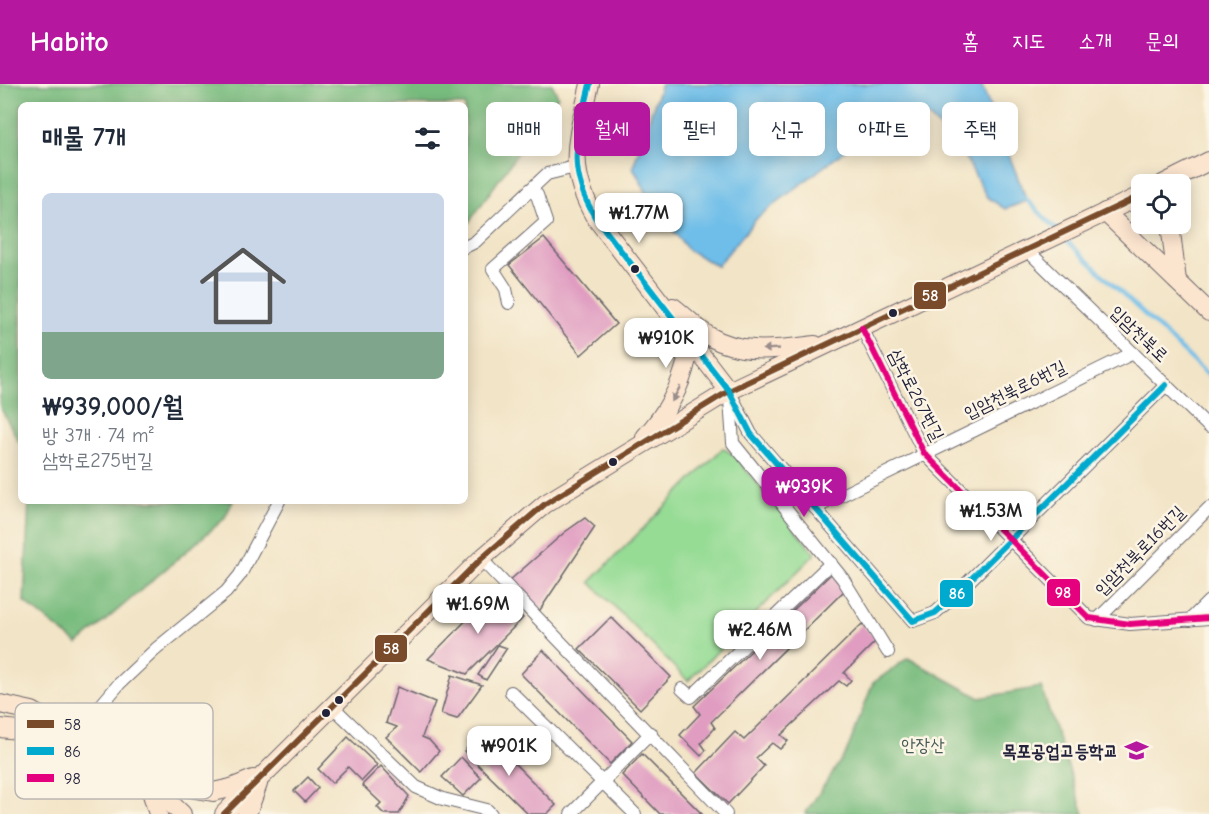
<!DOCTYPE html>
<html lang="ko">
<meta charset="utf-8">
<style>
:root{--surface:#fff;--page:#f2f2f3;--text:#1f2937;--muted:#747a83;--accent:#b5179e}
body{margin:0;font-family:"Comic Neue","Poor Story",sans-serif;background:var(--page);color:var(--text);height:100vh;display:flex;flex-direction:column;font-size:22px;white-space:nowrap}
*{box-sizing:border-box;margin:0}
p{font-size:20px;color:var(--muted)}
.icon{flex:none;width:33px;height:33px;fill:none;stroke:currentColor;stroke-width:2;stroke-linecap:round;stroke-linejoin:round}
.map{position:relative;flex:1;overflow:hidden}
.drawer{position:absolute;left:18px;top:18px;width:450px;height:402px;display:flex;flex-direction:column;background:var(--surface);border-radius:9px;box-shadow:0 3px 15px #0003}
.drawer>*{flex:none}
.top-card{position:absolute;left:486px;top:18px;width:570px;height:54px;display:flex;gap:12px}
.buttons{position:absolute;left:1131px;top:90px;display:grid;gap:12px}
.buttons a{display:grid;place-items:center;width:60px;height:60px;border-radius:9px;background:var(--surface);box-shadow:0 3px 15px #0003;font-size:30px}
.price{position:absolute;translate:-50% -51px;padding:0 14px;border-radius:12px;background:#fff;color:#222;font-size:20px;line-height:39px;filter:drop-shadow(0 2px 3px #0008)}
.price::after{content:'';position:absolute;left:50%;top:36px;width:18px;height:14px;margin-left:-9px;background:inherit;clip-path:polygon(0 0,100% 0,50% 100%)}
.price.current{background:var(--accent);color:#fff}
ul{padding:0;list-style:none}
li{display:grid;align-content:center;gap:12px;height:318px;padding:0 24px}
li span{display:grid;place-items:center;height:186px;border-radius:9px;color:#555}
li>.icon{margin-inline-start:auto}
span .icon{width:108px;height:108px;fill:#fffc;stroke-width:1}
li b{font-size:26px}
h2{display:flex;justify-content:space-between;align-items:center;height:72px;padding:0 24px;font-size:26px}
.tag{padding:0 21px;border-radius:9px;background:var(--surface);box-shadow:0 3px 15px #0003;font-size:21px;line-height:54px}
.tag.current{background:var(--accent);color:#fff}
header{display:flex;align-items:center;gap:36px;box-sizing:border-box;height:84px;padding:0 30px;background:var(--accent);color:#fff}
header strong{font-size:28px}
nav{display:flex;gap:33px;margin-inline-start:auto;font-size:21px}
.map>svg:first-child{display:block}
</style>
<header>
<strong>Habito</strong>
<nav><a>홈</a><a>지도</a><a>소개</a><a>문의</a></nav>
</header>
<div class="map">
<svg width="1209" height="730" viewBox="0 0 1209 730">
<rect width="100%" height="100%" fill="#fcf5e5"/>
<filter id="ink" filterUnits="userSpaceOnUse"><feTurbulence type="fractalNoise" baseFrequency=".0167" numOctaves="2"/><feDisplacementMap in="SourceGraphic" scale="12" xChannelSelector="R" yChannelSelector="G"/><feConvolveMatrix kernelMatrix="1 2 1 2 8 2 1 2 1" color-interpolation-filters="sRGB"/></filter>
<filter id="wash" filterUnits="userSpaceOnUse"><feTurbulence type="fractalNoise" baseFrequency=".008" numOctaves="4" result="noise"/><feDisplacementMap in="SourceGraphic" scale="24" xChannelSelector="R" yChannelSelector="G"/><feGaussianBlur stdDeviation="1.35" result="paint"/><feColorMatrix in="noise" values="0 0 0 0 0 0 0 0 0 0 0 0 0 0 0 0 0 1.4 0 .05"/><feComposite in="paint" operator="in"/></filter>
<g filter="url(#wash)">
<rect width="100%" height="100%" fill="#f2e4c6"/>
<path fill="#96dc95" stroke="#5c7f68" stroke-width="1.5" d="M723,364L734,371L815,470L688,597L590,498Z"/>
<g fill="#78bc7e" stroke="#4d6f5c" stroke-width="1.5">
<path d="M0,0H552L558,12L465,144V21H21V361L0,323Z"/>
<path d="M29,417H233L224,435L78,560L24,518Z"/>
<path d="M908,574L980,614L1041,603L1084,730H805L847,667L873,599Z"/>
</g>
<path fill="#6ebee9" stroke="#487092" stroke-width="1.5" d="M661,0H981L1027,117L1005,125L987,113L960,64L929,33L884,37L758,133L717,182L688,166L652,119L633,83Z"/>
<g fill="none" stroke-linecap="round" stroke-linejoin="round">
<g stroke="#6ebee9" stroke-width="4">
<path d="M1024,113L1057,146"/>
<path d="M1064,154L1209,292"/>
</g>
</g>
<g id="blocks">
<g fill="#e09dc1">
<path d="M544,154L616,240L581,271L509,181Z"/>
<path d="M585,434L595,443L538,529L509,497L565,448Z"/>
<path d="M831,490L848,503L711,638L715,644L701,659L706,666L701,672L680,651L700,630L694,622Z"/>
<path d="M496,506L523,534L467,590L428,575Z"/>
<path d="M611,533L671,593L640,625L579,565Z"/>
<path d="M862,540L877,556L844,589L851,596L846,602L839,597L781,651L788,657L780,665L772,659L756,674L764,682L728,720L696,689L735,648L744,656Z"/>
<path d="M498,561L507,564L486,596L478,591Z"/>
<path d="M543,566L632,657L610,680L521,590Z"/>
<path d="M452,591L482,601L457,635L441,630Z"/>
<path d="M397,603L435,618L422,653L429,656L439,667L421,688L386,653L397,643L386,639Z"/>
<path d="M484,649L556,721L547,730H528L464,667Z"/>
<path d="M348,653L377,681L362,697L348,683L332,699L318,685Z"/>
<path d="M642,670L702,730H660L622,691Z"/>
<path d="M461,673L481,694L463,712L442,693Z"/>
<path d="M381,682L409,712L399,730H384L377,723L381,719L362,701Z"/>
<path d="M308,693L318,704L305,718L294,707Z"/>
</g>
</g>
</g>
<g filter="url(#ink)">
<use href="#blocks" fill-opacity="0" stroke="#6b666c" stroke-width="1.5"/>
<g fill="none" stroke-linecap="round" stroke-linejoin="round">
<defs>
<g id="street">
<path d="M465,163L475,158L547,90L575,83"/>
<path d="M1026,165L1209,343"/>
<path d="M509,219L506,205L493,185L546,138L537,111L530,106"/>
<path d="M862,244L924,369L1089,534L1130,540L1209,534"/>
<path d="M729,307L751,350L913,537L935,529L952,514L1166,301"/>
<path d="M730,315L733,359L843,495L888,568"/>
<path d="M815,424L1133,269"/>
<path d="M481,475L726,730"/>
<path d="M1097,536L1209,424"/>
<path d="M1190,536L1209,517"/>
<path d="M682,605L691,613L831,479"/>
<path d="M511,608L635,730"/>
<path d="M332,622L416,703L443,715L487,726L491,730"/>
<path d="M75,652L119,600L156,565L226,508L240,491L279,417"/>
<path d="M571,730L651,649"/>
</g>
<g id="secondary">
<path d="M590,0C578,54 565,82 595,133L729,307"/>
<path d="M1163,100L1209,77"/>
<path d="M1105,128L1209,228"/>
<path d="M1170,140L1177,197"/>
<path d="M673,223C685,232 697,245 709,252C742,272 780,265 815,261"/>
<path d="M645,353C666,330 680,306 687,275L672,247"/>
<path d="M0,620L32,627L138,688L182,730"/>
<path d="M0,644L71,652"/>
<path d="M158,730L148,697L213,708L231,704L253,695"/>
<path d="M224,730L481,475L545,420L729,307L1142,111"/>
<path d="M247,730L258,700"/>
</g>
</defs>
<use href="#street" stroke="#6b666c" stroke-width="14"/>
<use href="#secondary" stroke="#6b666c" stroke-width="20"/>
<use href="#street" stroke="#fff" stroke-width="12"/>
<use href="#secondary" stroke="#fce5cf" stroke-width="18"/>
<defs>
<path id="bus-1" d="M224,730L481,475L545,420L729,307L1142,111"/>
<path id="bus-2" d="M590,0C578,54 565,82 595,133L729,307L751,350L913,537L935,529L952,514L1166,301"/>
<path id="bus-3" d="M862,244L924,369L1089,534L1130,540L1209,534"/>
</defs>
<use href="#bus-1" stroke="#fcf5e5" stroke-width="10"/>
<use href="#bus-2" stroke="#fcf5e5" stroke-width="10"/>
<use href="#bus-3" stroke="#fcf5e5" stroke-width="10"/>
<use href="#bus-1" stroke="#7a4b2a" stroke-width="6"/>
<use href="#bus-2" stroke="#00a9ce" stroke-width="6"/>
<use href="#bus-3" stroke="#e5007d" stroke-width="6"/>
</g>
<defs><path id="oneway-solid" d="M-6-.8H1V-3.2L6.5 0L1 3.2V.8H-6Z" transform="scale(1.5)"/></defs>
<g fill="#9a8d8c">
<use href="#oneway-solid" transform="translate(771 265) rotate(177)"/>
<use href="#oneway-solid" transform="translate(676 310) rotate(119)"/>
</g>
</g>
<defs>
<symbol id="school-bare" viewBox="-9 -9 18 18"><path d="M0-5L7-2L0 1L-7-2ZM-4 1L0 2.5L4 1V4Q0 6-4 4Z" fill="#b5179e" stroke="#fcf5e5" stroke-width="2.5" paint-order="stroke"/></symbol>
</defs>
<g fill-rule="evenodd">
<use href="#school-bare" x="1120" y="650" width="33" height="33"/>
</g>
<g fill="#22223b" stroke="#fcf5e5" stroke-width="2">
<circle cx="635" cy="185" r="5"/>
<circle cx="893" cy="229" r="5"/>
<circle cx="613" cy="378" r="5"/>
<circle cx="339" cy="616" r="5"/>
<circle cx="326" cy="629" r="5"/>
</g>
<g text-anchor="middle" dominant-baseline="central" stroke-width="5" stroke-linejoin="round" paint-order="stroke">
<g font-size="18" fill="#22223b" stroke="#fcf5e5">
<text transform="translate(1139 250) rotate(44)">입암천북로</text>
<text transform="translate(1015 306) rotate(-26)">입암천북로6번길</text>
<text transform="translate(916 311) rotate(63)">삼학로267번길</text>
<text transform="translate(1140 467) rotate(-45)">입암천북로16번길</text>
</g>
<g font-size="18" fill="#455a56" stroke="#fcf5e5">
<text x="923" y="661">안장산</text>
</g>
<g font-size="18" font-weight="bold" fill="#22223b" stroke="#fcf5e5" text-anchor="end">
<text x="1118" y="667">목포공업고등학교</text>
</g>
</g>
<rect x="15" y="619" width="198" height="96" rx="9" fill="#fcf5e5" stroke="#bbb6b2" stroke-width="1.5"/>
<rect x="27" y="636" width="27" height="8" fill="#7a4b2a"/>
<rect x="27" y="663" width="27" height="8" fill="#00a9ce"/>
<rect x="27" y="690" width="27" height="8" fill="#e5007d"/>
<g font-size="16" fill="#22223b">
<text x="64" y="646">58</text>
<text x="64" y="673">86</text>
<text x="64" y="700">98</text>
</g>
<g stroke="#fcf5e5" stroke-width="2">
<rect x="913" y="197" width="34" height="29" rx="6" fill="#7a4b2a"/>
<rect x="1046" y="494" width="35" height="29" rx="6" fill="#e5007d"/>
<rect x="939" y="495" width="35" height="29" rx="6" fill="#00a9ce"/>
<rect x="374" y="550" width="34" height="29" rx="6" fill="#7a4b2a"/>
</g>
<g font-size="16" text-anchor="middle" font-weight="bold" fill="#fff">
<text x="930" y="217">58</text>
<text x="1063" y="514">98</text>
<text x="957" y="515">86</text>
<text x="391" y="570">58</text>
</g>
</svg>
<div class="buttons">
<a><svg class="icon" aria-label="locate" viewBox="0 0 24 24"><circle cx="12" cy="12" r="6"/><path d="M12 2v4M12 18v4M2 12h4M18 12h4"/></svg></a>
</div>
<b class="price" style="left:639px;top:160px">₩1.77M</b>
<b class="price" style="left:666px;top:285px">₩910K</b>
<b class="price current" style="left:804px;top:434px">₩939K</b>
<b class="price" style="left:991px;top:458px">₩1.53M</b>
<b class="price" style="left:478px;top:551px">₩1.69M</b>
<b class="price" style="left:760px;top:577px">₩2.46M</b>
<b class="price" style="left:509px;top:693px">₩901K</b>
<div class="top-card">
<a class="tag">매매</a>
<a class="tag current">월세</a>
<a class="tag">필터</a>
<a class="tag">신규</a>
<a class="tag">아파트</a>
<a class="tag">주택</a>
</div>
<section class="drawer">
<h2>매물 7개<svg class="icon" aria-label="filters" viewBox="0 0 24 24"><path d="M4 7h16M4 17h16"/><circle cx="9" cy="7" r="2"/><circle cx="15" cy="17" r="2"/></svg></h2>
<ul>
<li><span style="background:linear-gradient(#c9d6e8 75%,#7fa58c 0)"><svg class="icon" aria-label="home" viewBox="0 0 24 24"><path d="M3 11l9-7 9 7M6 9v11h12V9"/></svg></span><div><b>₩939,000/월</b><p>방 3개 · 74 m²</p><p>삼학로275번길</p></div></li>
</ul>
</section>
</div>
